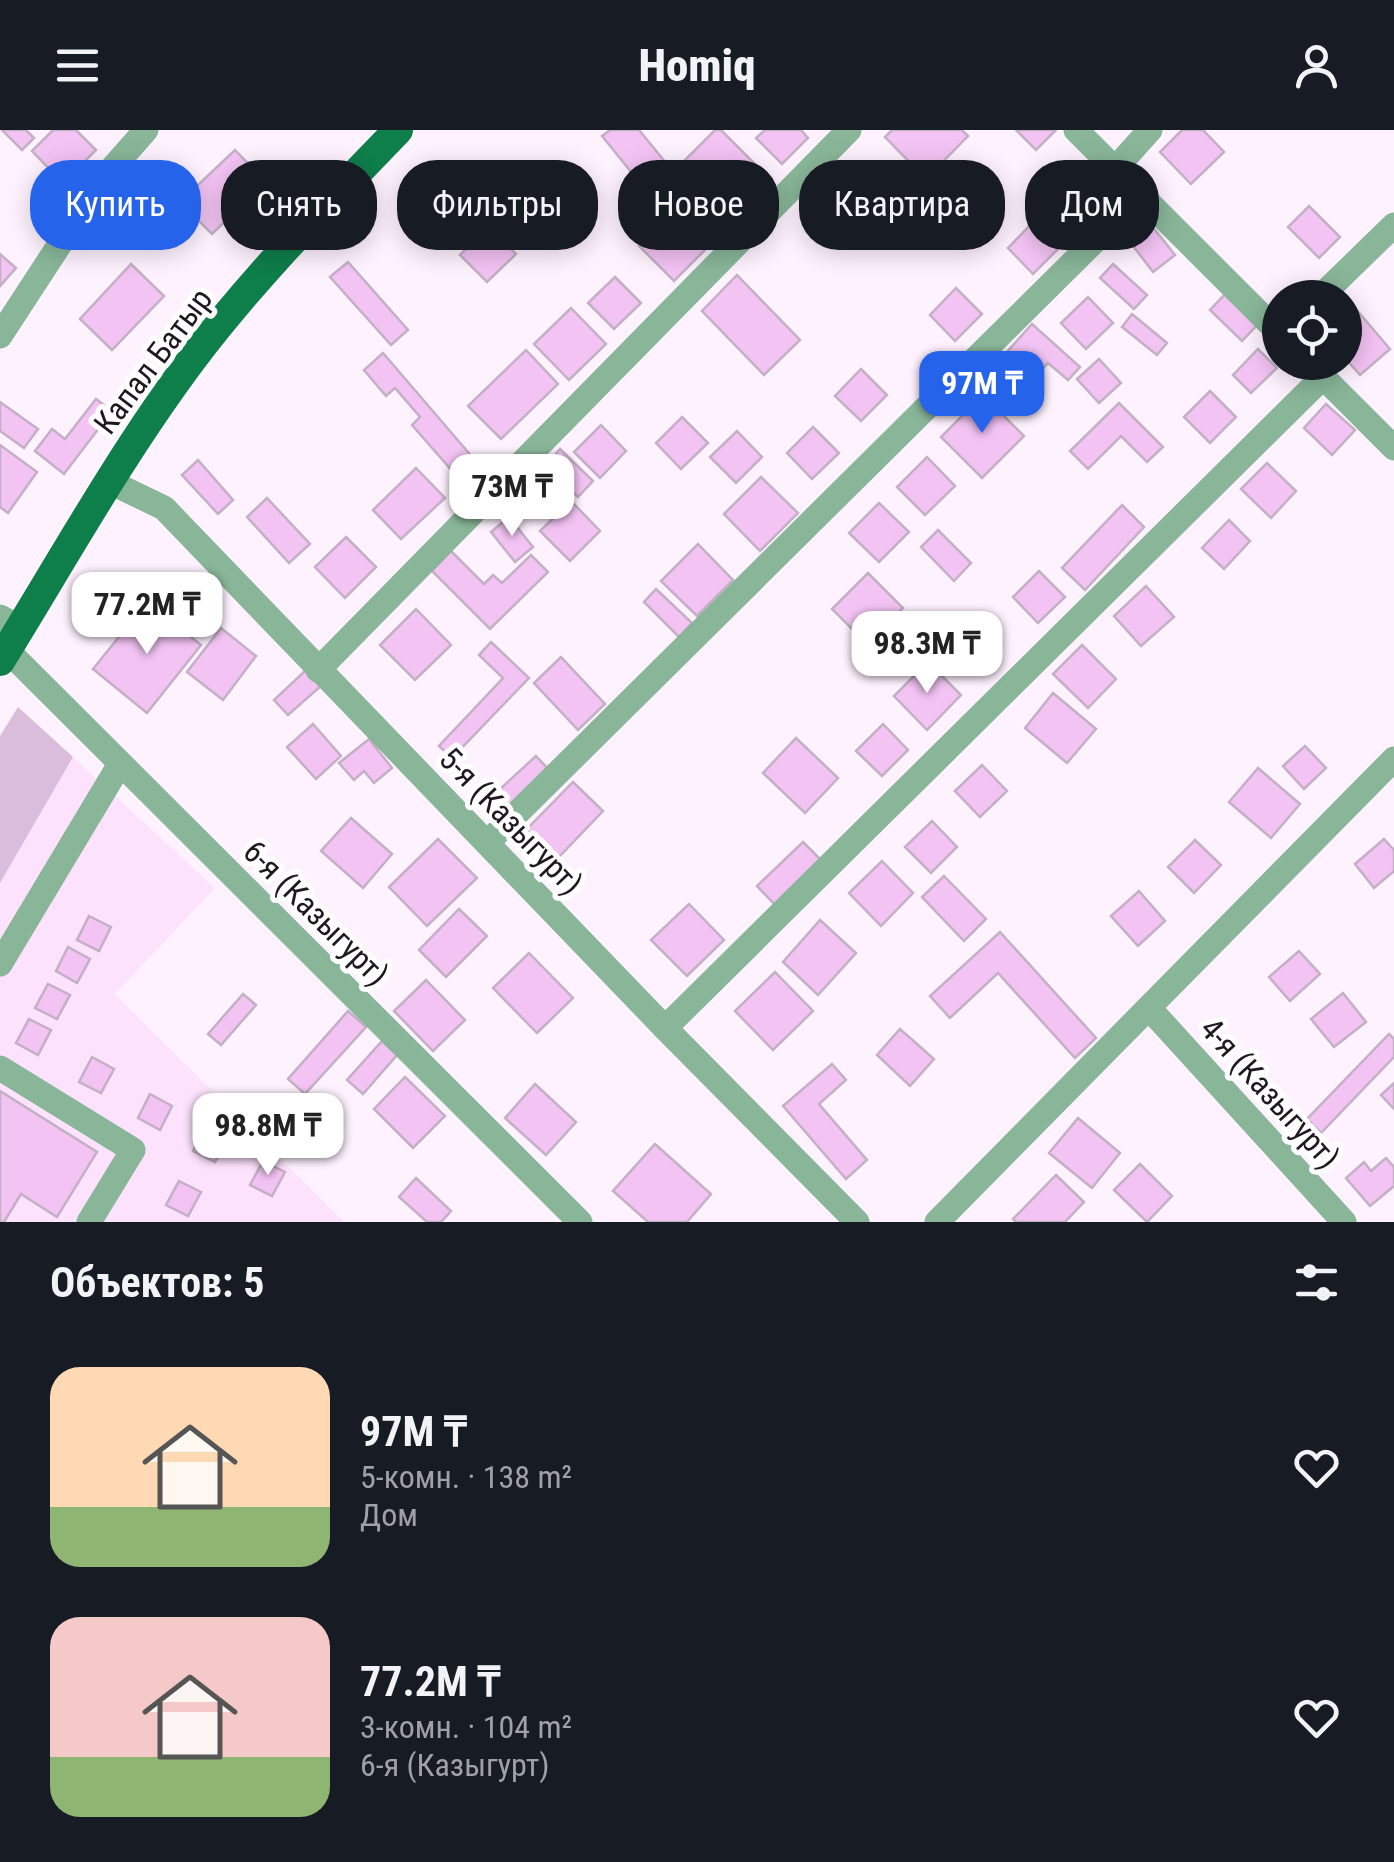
<!DOCTYPE html>
<html lang="ru">
<meta charset="utf-8">
<style>
:root{--surface:#171b24;--page:#242831;--text:#f1f3f6;--muted:#9ea1a6;--accent:#2563eb}
body{margin:0;font-family:"Roboto Condensed",sans-serif;background:var(--page);color:var(--text);height:100vh;display:flex;flex-direction:column;font-size:38px;white-space:nowrap}
*{box-sizing:border-box;margin:0}
p{font-size:32px;color:var(--muted)}
.icon{flex:none;width:55px;height:55px;fill:none;stroke:currentColor;stroke-width:2;stroke-linecap:round;stroke-linejoin:round}
.map{position:relative;height:1092px;overflow:hidden}
.details{display:flex;flex-direction:column;background:var(--surface);flex:1}
.details>*{flex:none}
.guide{position:absolute;left:30px;top:30px;width:1335px;height:90px;display:flex;gap:20px}
.buttons{position:absolute;left:1262px;top:150px;display:grid;gap:20px}
.buttons a{display:grid;place-items:center;width:100px;height:100px;border-radius:50%;background:var(--surface);box-shadow:0 5px 25px #0003;font-size:50px}
.price{position:absolute;translate:-50% -85px;padding:0 22px;border-radius:20px;background:#fff;color:#222;font-size:32px;line-height:65px;filter:drop-shadow(0 2px 5px #0008)}
.price::after{content:'';position:absolute;left:50%;top:60px;width:30px;height:22px;margin-left:-15px;background:inherit;clip-path:polygon(0 0,100% 0,50% 100%)}
.price.active{background:var(--accent);color:#fff}
ul{padding:0;list-style:none}
li{display:flex;align-items:center;gap:30px;height:250px;padding:0 50px}
li span{display:grid;place-items:center;flex:none;width:280px;height:200px;border-radius:30px;color:#555}
li>.icon{margin-inline-start:auto}
span .icon{width:120px;height:120px;fill:#fffc;stroke-width:1}
li b{font-size:42px}
h2{display:flex;justify-content:space-between;align-items:center;height:120px;padding:0 50px;font-size:42px}
.pill{padding:0 35px;border-radius:40px;background:var(--surface);box-shadow:0 5px 25px #0003;font-size:35px;line-height:90px}
.pill.active{background:var(--accent);color:#fff}
header{display:flex;justify-content:space-between;align-items:center;height:130px;padding:0 50px;background:var(--surface);font-size:45px;font-weight:800}
.map>svg:first-child{display:block}
</style>
<header><svg class="icon" aria-label="menu" viewBox="0 0 24 24"><path d="M4 6h16M4 12h16M4 18h16"/></svg>Homiq<svg class="icon" aria-label="person" viewBox="0 0 24 24"><circle cx="12" cy="8" r="4"/><path d="M4 21q1-7 8-7t8 7"/></svg></header>
<div class="map">
<svg width="1394" height="1092" viewBox="0 0 1394 1092">
<rect width="100%" height="100%" fill="#fff2ff"/>
<path fill="#fde2fd" d="M73,627L215,758L115,864L344,1092H0V753Z"/>
<path fill="#dabcdb" d="M18,577L73,627L0,753V606Z"/>
<g fill="#f3c3f4" stroke="#c3b0c4" stroke-width="2.5">
<path d="M2,0H26L34,8L22,20Z"/>
<path d="M53,0H76L96,20L63,53L32,21Z"/>
<path d="M610,0H639L671,39L651,55L638,39L632,43L602,6Z"/>
<path d="M715,0H721L766,45L716,94L669,46Z"/>
<path d="M765,0H801L808,8L782,34L756,8Z"/>
<path d="M892,0H962L968,6L926,49L885,7Z"/>
<path d="M1016,0H1056L1036,20Z"/>
<path d="M1182,0H1203L1224,22L1191,54L1160,22Z"/>
<path d="M235,20L266,52L212,104L180,72Z"/>
<path d="M859,32L896,71L857,110L819,71Z"/>
<path d="M1092,35L1112,54L1064,106L1035,80L1061,51L1070,59Z"/>
<path d="M1309,76L1340,107L1319,128L1288,97Z"/>
<path d="M675,79L710,115L674,151L639,116Z"/>
<path d="M1034,91L1060,117L1033,144L1008,118Z"/>
<path d="M1148,91L1175,125L1153,142L1127,108Z"/>
<path d="M488,96L516,124L487,152L460,125Z"/>
<path d="M0,124L16,138L0,156Z"/>
<path d="M348,132L408,200L391,215L330,147Z"/>
<path d="M131,134L164,166L112,220L80,189Z"/>
<path d="M1113,134L1147,165L1134,179L1100,148Z"/>
<path d="M737,145L800,210L764,245L702,181Z"/>
<path d="M615,147L641,173L614,199L588,173Z"/>
<path d="M956,158L982,184L955,211L930,185Z"/>
<path d="M1229,160L1261,191L1242,211L1210,180Z"/>
<path d="M1088,167L1113,193L1086,219L1061,193Z"/>
<path d="M1349,171L1390,219L1360,245L1345,228V175Z"/>
<path d="M571,178L606,214L569,250L534,214Z"/>
<path d="M1132,184L1167,213L1157,225L1122,197Z"/>
<path d="M1032,194L1080,237L1068,250L1048,233L1017,267L989,242Z"/>
<path d="M1258,219L1277,238L1251,263L1233,245Z"/>
<path d="M526,220L558,254L501,309L468,276Z"/>
<path d="M383,223L486,343L459,366L452,357L460,350L412,295L420,287L395,258L386,266L364,240Z"/>
<path d="M1099,229L1121,253L1099,273L1077,249Z"/>
<path d="M861,239L887,265L861,291L835,266Z"/>
<path d="M1210,261L1236,287L1210,313L1184,287Z"/>
<path d="M983,265L1024,306L982,348L941,307Z"/>
<path d="M96,269L112,281L64,344L35,321L52,299L65,309Z"/>
<path d="M0,272L38,299L24,318L0,301Z"/>
<path d="M1119,273L1163,317L1147,332L1121,306L1088,339L1070,321Z"/>
<path d="M1326,274L1355,300L1332,325L1304,298Z"/>
<path d="M682,287L708,313L681,339L656,313Z"/>
<path d="M601,295L626,321L600,348L574,322Z"/>
<path d="M813,297L839,323L812,349L787,323Z"/>
<path d="M737,301L762,327L736,353L710,327Z"/>
<path d="M0,315L37,342L8,383L0,377Z"/>
<path d="M560,319L593,351L578,367L545,336Z"/>
<path d="M927,327L955,356L925,385L897,357Z"/>
<path d="M198,330L233,370L218,384L182,345Z"/>
<path d="M1267,333L1296,361L1271,388L1241,359Z"/>
<path d="M416,338L445,368L401,409L373,380Z"/>
<path d="M761,347L798,383L760,421L724,384Z"/>
<path d="M267,368L310,414L289,433L247,387Z"/>
<path d="M571,371L600,401L570,431L540,401Z"/>
<path d="M879,373L909,402L879,432L849,403Z"/>
<path d="M1122,375L1144,397L1085,460L1062,438Z"/>
<path d="M509,387L533,417L515,432L491,402Z"/>
<path d="M1229,390L1250,411L1224,439L1202,418Z"/>
<path d="M938,400L971,433L954,451L921,417Z"/>
<path d="M346,407L376,437L345,468L315,437Z"/>
<path d="M698,414L733,450L697,486L661,451Z"/>
<path d="M451,421L484,454L493,445L502,453L531,425L548,442L490,499L432,441Z"/>
<path d="M1039,441L1065,467L1038,493L1013,467Z"/>
<path d="M868,443L903,478L867,514L832,479Z"/>
<path d="M1146,456L1174,487L1141,516L1114,486Z"/>
<path d="M656,459L692,493L679,507L644,472Z"/>
<path d="M147,472L201,515L147,583L93,539Z"/>
<path d="M416,479L451,515L415,550L380,515Z"/>
<path d="M221,498L256,526L223,570L187,542Z"/>
<path d="M491,512L529,548L452,628L439,616L503,548L479,525Z"/>
<path d="M1082,515L1116,549L1088,578L1053,544Z"/>
<path d="M561,527L605,574L578,600L534,553Z"/>
<path d="M928,532L961,565L927,600L894,566Z"/>
<path d="M306,540L321,556L288,585L274,570Z"/>
<path d="M1053,563L1096,599L1067,633L1025,598Z"/>
<path d="M313,594L341,626L316,649L287,617Z"/>
<path d="M883,594L908,620L882,646L856,621Z"/>
<path d="M796,608L838,648L805,683L763,643Z"/>
<path d="M369,609L392,638L374,653L364,641L354,650L339,633Z"/>
<path d="M1305,616L1326,638L1304,659L1283,636Z"/>
<path d="M536,626L550,641L503,685L488,670Z"/>
<path d="M982,635L1007,661L980,687L955,661Z"/>
<path d="M1258,638L1300,674L1271,708L1229,672Z"/>
<path d="M573,652L603,681L557,729L527,699Z"/>
<path d="M351,688L392,724L363,758L321,721Z"/>
<path d="M932,691L957,717L931,743L905,717Z"/>
<path d="M438,709L477,748L427,796L389,757Z"/>
<path d="M1384,709L1394,720V741L1374,758L1355,734Z"/>
<path d="M1195,710L1221,735L1194,763L1168,737Z"/>
<path d="M803,712L821,730L775,775L757,756Z"/>
<path d="M882,731L913,763L881,796L849,763Z"/>
<path d="M944,746L986,789L964,811L922,767Z"/>
<path d="M1139,761L1165,791L1138,816L1111,786Z"/>
<path d="M689,774L724,810L687,846L651,810Z"/>
<path d="M459,779L487,806L446,847L419,820Z"/>
<path d="M89,786L111,797L99,821L77,810Z"/>
<path d="M820,790L856,823L818,865L783,832Z"/>
<path d="M1000,802L1096,908L1075,928L998,843L950,888L930,866Z"/>
<path d="M68,817L90,829L77,853L56,841Z"/>
<path d="M1299,821L1320,844L1290,871L1269,847Z"/>
<path d="M529,823L573,868L537,903L493,858Z"/>
<path d="M775,842L813,881L773,920L735,881Z"/>
<path d="M426,850L465,890L433,921L394,881Z"/>
<path d="M48,854L70,865L57,889L35,878Z"/>
<path d="M1343,863L1366,892L1334,917L1311,889Z"/>
<path d="M243,864L256,875L221,915L208,904Z"/>
<path d="M348,881L366,897L305,964L288,949Z"/>
<path d="M29,889L51,900L38,925L16,913Z"/>
<path d="M900,899L934,929L910,956L877,925Z"/>
<path d="M1389,904L1394,909V927L1321,1003L1307,989Z"/>
<path d="M382,911L397,925L363,964L347,950Z"/>
<path d="M92,927L114,939L101,963L79,952Z"/>
<path d="M832,934L846,950L819,974L867,1030L846,1049L783,976Z"/>
<path d="M405,947L445,986L413,1018L374,979Z"/>
<path d="M1394,953V979L1381,965Z"/>
<path d="M535,954L576,992L546,1025L505,988Z"/>
<path d="M0,961L97,1022L57,1087L21,1064L4,1092H0Z"/>
<path d="M150,964L172,976L160,1000L138,988Z"/>
<path d="M1078,988L1120,1023L1092,1058L1049,1023Z"/>
<path d="M206,997L228,1008L215,1032L193,1021Z"/>
<path d="M655,1014L711,1064L687,1092H648L613,1061Z"/>
<path d="M1386,1028L1394,1037V1056L1370,1076L1346,1048L1364,1032L1371,1041Z"/>
<path d="M263,1031L285,1042L272,1066L250,1055Z"/>
<path d="M1140,1034L1172,1066L1147,1092L1114,1060Z"/>
<path d="M1056,1045L1084,1072L1065,1092H1016L1013,1089Z"/>
<path d="M416,1048L451,1081L441,1092H427L399,1067Z"/>
<path d="M179,1051L201,1062L188,1086L166,1075Z"/>
</g>
<g fill="none" stroke-linecap="round" stroke-linejoin="round">
<g stroke="#89b699" stroke-width="25">
<path d="M1076,0L1280,204"/>
<path d="M1115,39L1150,0"/>
<path d="M1319,168L1394,95"/>
<path d="M0,206L101,51L146,0"/>
<path d="M1308,232L1394,318"/>
<path d="M108,351L164,378L665,898L857,1092"/>
<path d="M0,487L20,498"/>
<path d="M7,520L580,1092"/>
<path d="M318,540L849,0"/>
<path d="M488,712L1141,65"/>
<path d="M0,834L120,634"/>
<path d="M1149,878L1344,1092"/>
<path d="M665,898L1323,247"/>
<path d="M0,938L133,1020L89,1092"/>
<path d="M937,1092L1394,629"/>
</g>
<path stroke="#0e7e4b" stroke-width="30" d="M0,531C63,429 121,324 193,228C255,146 328,73 398,0"/>
</g>
<g text-anchor="middle" dominant-baseline="central" stroke-width="10" stroke-linejoin="round" paint-order="stroke">
<g font-size="32" fill="#201820" stroke="#fff">
<text transform="translate(153 231) rotate(-53)">Капал Батыр</text>
<text transform="translate(511 691) rotate(46)">5-я (Казыгурт)</text>
<text transform="translate(316 783) rotate(45)">6-я (Казыгурт)</text>
<text transform="translate(1270 963) rotate(48)">4-я (Казыгурт)</text>
</g>
</g>
</svg>
<div class="buttons">
<a><svg class="icon" aria-label="locate" viewBox="0 0 24 24"><circle cx="12" cy="12" r="6"/><path d="M12 2v4M12 18v4M2 12h4M18 12h4"/></svg></a>
</div>
<b class="price active" style="left:982px;top:306px">97M ₸</b>
<b class="price" style="left:512px;top:409px">73M ₸</b>
<b class="price" style="left:147px;top:527px">77.2M ₸</b>
<b class="price" style="left:927px;top:566px">98.3M ₸</b>
<b class="price" style="left:268px;top:1048px">98.8M ₸</b>
<div class="guide">
<a class="pill active">Купить</a>
<a class="pill">Снять</a>
<a class="pill">Фильтры</a>
<a class="pill">Новое</a>
<a class="pill">Квартира</a>
<a class="pill">Дом</a>
</div>
</div>
<section class="details">
<h2>Объектов: 5<svg class="icon" aria-label="filters" viewBox="0 0 24 24"><path d="M4 7h16M4 17h16"/><circle cx="9" cy="7" r="2"/><circle cx="15" cy="17" r="2"/></svg></h2>
<ul>
<li><span style="background:linear-gradient(#ffd9b3 70%,#8fb573 0)"><svg class="icon" aria-label="home" viewBox="0 0 24 24"><path d="M3 11l9-7 9 7M6 9v11h12V9"/></svg></span><div><b>97M ₸</b><p>5-комн. · 138 m²</p><p>Дом</p></div><svg class="icon" aria-label="heart" viewBox="0 0 24 24"><path d="M12 20l-8-8c-3-5 5-10 8-4 3-6 11-1 8 4z"/></svg></li>
<li><span style="background:linear-gradient(#f6c9c9 70%,#8fb573 0)"><svg class="icon" aria-label="home" viewBox="0 0 24 24"><path d="M3 11l9-7 9 7M6 9v11h12V9"/></svg></span><div><b>77.2M ₸</b><p>3-комн. · 104 m²</p><p>6-я (Казыгурт)</p></div><svg class="icon" aria-label="heart" viewBox="0 0 24 24"><path d="M12 20l-8-8c-3-5 5-10 8-4 3-6 11-1 8 4z"/></svg></li>
</ul>
</section>
